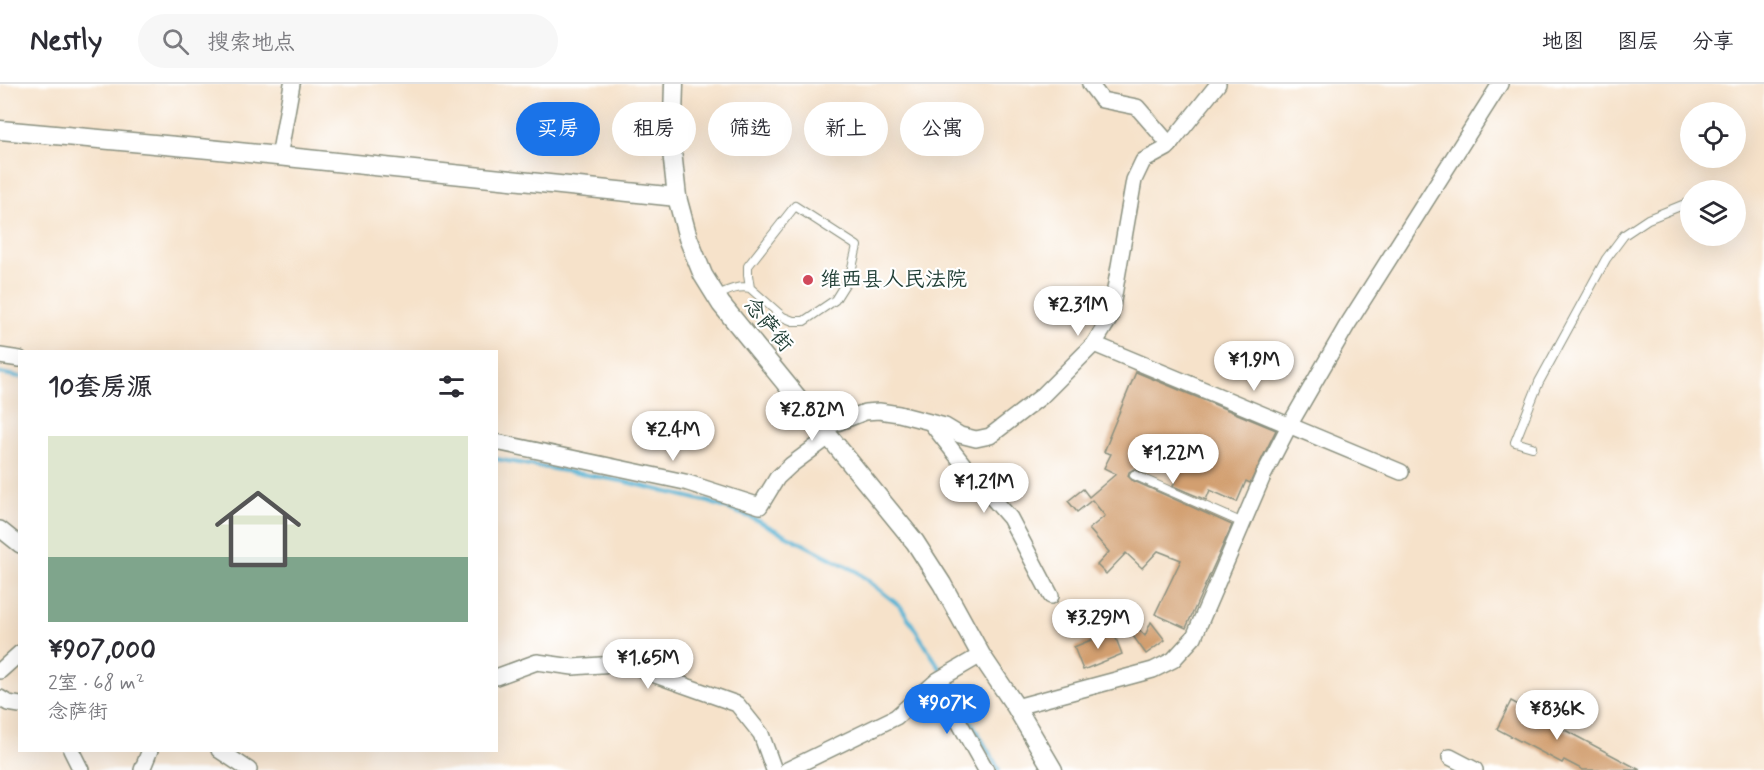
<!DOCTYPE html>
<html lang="zh">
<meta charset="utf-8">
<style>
:root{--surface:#fff;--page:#f7f7f7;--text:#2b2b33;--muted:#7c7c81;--line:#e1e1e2;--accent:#1a73e8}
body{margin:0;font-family:Mynerve,"LXGW WenKai TC",sans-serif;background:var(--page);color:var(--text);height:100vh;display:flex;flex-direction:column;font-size:22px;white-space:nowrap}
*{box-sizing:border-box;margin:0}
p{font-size:20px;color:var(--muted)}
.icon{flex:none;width:33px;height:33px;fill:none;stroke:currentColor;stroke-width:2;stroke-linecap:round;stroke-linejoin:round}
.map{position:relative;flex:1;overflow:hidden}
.sheet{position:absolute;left:18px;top:266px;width:480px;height:402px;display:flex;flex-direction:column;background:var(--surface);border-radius:0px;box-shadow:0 6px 24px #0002}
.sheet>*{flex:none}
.banner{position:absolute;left:516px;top:18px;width:570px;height:54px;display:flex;gap:12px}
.buttons{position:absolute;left:1680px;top:18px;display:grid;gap:12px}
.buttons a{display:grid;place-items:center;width:66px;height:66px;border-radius:50%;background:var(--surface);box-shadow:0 6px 24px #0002;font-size:30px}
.price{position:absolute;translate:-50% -51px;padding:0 14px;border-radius:21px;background:#fff;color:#222;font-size:20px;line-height:39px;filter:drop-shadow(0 2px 3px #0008)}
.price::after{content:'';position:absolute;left:50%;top:36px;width:18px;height:14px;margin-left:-9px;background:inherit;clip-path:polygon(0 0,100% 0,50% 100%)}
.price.on{background:var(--accent);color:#fff}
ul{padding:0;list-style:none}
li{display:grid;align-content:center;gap:12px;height:318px;padding:0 30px}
li span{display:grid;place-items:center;height:186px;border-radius:0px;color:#555}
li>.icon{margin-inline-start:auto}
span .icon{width:108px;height:108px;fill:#fffc;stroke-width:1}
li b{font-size:26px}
h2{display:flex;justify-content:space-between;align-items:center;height:72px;padding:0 30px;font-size:26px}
.pill{padding:0 21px;border-radius:27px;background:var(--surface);box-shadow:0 6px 24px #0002;font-size:21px;line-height:54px}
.pill.on{background:var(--accent);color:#fff}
header{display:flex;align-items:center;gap:36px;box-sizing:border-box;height:84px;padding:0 30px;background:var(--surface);border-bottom:2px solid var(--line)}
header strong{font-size:28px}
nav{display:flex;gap:33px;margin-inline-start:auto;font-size:21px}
.search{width:420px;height:54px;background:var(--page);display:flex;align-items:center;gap:15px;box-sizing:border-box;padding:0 21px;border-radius:33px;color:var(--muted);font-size:22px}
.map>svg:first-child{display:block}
</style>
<header>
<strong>Nestly</strong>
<div class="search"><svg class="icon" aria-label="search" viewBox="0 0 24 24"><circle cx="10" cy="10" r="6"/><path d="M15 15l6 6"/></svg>搜索地点</div>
<nav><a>地图</a><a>图层</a><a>分享</a></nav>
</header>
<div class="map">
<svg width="1764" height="686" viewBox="0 0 1764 686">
<rect width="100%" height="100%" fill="#fff"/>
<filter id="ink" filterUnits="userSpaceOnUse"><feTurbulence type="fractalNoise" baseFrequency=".0167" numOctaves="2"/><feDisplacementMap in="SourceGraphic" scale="12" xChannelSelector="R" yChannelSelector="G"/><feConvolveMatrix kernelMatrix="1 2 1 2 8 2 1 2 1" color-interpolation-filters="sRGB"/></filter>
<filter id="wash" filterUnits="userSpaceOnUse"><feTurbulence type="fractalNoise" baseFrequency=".008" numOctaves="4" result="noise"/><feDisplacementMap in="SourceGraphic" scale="24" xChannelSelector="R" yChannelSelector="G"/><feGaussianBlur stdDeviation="1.35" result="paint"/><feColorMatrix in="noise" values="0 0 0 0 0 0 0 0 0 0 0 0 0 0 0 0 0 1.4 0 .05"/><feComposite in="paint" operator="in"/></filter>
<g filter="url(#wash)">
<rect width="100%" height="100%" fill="#f6e2ca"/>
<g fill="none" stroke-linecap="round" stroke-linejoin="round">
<g stroke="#55b3d4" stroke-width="4">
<path d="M0,289L20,293"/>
<path d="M496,375L622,397L709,418L750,433L856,487L901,523L943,589"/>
<path d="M947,595L999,686"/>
</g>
</g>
<g id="blocks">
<g fill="#d29f70">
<path d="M1136,288L1276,346L1250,399L1246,397L1237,418L1210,406L1206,416L1173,402L1179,388L1153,377L1147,390L1134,385L1129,388L1128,392L1132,396L1232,441L1186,544L1155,530L1181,476L1158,467L1142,484L1126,469L1106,490L1097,481L1109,468L1089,445L1105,432L1092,416L1077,428L1068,417L1083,405L1089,413L1116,390L1104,384L1111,370L1104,368L1110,353H1109Z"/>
<path d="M1131,537L1145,552L1151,538L1165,556L1146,570L1126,542Z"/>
<path d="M1113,547L1122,570L1083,586L1074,563Z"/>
<path d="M1511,617L1576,652L1640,686H1583L1564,676L1562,679L1497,645Z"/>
</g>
</g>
</g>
<g filter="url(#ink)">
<use href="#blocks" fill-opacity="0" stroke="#8a907f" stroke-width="1.5"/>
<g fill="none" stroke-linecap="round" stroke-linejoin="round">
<defs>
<g id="service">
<path d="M1721,106L1725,105"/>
<path d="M716,212C727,207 738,201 750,204L783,233L793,237H804L835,216L850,192L857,162L795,122L748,182V191L750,204"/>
<path d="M1532,363L1515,358L1539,298L1606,175L1624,151L1648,135L1690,118"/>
<path d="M1134,391L1243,439"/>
</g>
<g id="minor">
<path d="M1090,0L1102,16L1137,23L1170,61"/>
<path d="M279,73L292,0"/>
<path d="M1094,260L1401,388"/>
<path d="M0,272L20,275"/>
<path d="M931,339L967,385L1010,434L1051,512"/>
<path d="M824,344L865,328L879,327L899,330L945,342L960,351L976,355L990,352L1042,312L1094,260L1110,234L1134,96L1143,77L1167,64L1218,0"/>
<path d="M496,358L685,398L760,422L777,394L791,381L830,352"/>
<path d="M0,445L20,461"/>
<path d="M0,587L20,569"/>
<path d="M496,593L537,578L573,583L628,579L658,592L737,620L761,650L774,686"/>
<path d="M934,600L946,615L986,686"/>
<path d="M0,614L8,619L20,621"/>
<path d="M1016,623L1153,586L1173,576L1194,553L1263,392L1290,340L1346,243L1500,0"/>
<path d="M71,666L81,686"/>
<path d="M219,666L249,686"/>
<path d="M1450,673L1475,686"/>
<path d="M142,686L150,666"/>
<path d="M787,686L896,633L938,596L981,571"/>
</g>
<g id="tertiary">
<path d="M674,0L672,67L677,113L688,154L703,191L721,220L915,458L942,500L981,571L1016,623L1053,686"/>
<path d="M0,46L209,65L677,113"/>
</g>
</defs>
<use href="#service" stroke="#8a907f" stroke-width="10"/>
<use href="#minor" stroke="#8a907f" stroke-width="18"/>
<use href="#tertiary" stroke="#8a907f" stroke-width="21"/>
<use href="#service" stroke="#fff" stroke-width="8"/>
<use href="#minor" stroke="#fff" stroke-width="15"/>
<use href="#tertiary" stroke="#fff" stroke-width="18"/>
</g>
</g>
<circle fill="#d1495b" stroke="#fff" stroke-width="2" cx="808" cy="196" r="6"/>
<g text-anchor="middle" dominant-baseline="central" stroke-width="4.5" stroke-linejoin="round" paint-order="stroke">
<g font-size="21" fill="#1f3d34" stroke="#fff" text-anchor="start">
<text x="820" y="196">维西县人民法院</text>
</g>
<g font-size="21" fill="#1f3d34" stroke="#fff">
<text transform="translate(768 241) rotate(50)">念萨街</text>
</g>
</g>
</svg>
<div class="buttons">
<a><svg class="icon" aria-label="locate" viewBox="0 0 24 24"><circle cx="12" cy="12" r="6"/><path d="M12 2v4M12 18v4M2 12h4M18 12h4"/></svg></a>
<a><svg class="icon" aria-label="layers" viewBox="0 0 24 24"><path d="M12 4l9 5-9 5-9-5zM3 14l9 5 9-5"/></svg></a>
</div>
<b class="price" style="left:1078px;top:253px">¥2.31M</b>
<b class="price" style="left:1254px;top:308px">¥1.9M</b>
<b class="price" style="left:812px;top:358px">¥2.82M</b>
<b class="price" style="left:673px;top:378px">¥2.4M</b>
<b class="price" style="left:1173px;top:401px">¥1.22M</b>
<b class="price" style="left:984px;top:430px">¥1.21M</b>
<b class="price" style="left:1098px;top:566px">¥3.29M</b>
<b class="price" style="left:648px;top:606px">¥1.65M</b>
<b class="price on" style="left:947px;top:651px">¥907K</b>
<b class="price" style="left:1557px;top:657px">¥836K</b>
<div class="banner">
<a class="pill on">买房</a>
<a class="pill">租房</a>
<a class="pill">筛选</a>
<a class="pill">新上</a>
<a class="pill">公寓</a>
</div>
<section class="sheet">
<h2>10套房源<svg class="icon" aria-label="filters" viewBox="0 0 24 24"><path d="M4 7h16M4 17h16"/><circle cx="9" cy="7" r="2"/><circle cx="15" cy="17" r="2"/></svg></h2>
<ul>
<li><span style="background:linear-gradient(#dfe7d0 65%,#7fa58c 0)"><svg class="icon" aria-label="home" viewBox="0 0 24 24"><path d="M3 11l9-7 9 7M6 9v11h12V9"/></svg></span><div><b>¥907,000</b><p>2室 · 68 m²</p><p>念萨街</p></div></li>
</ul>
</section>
</div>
